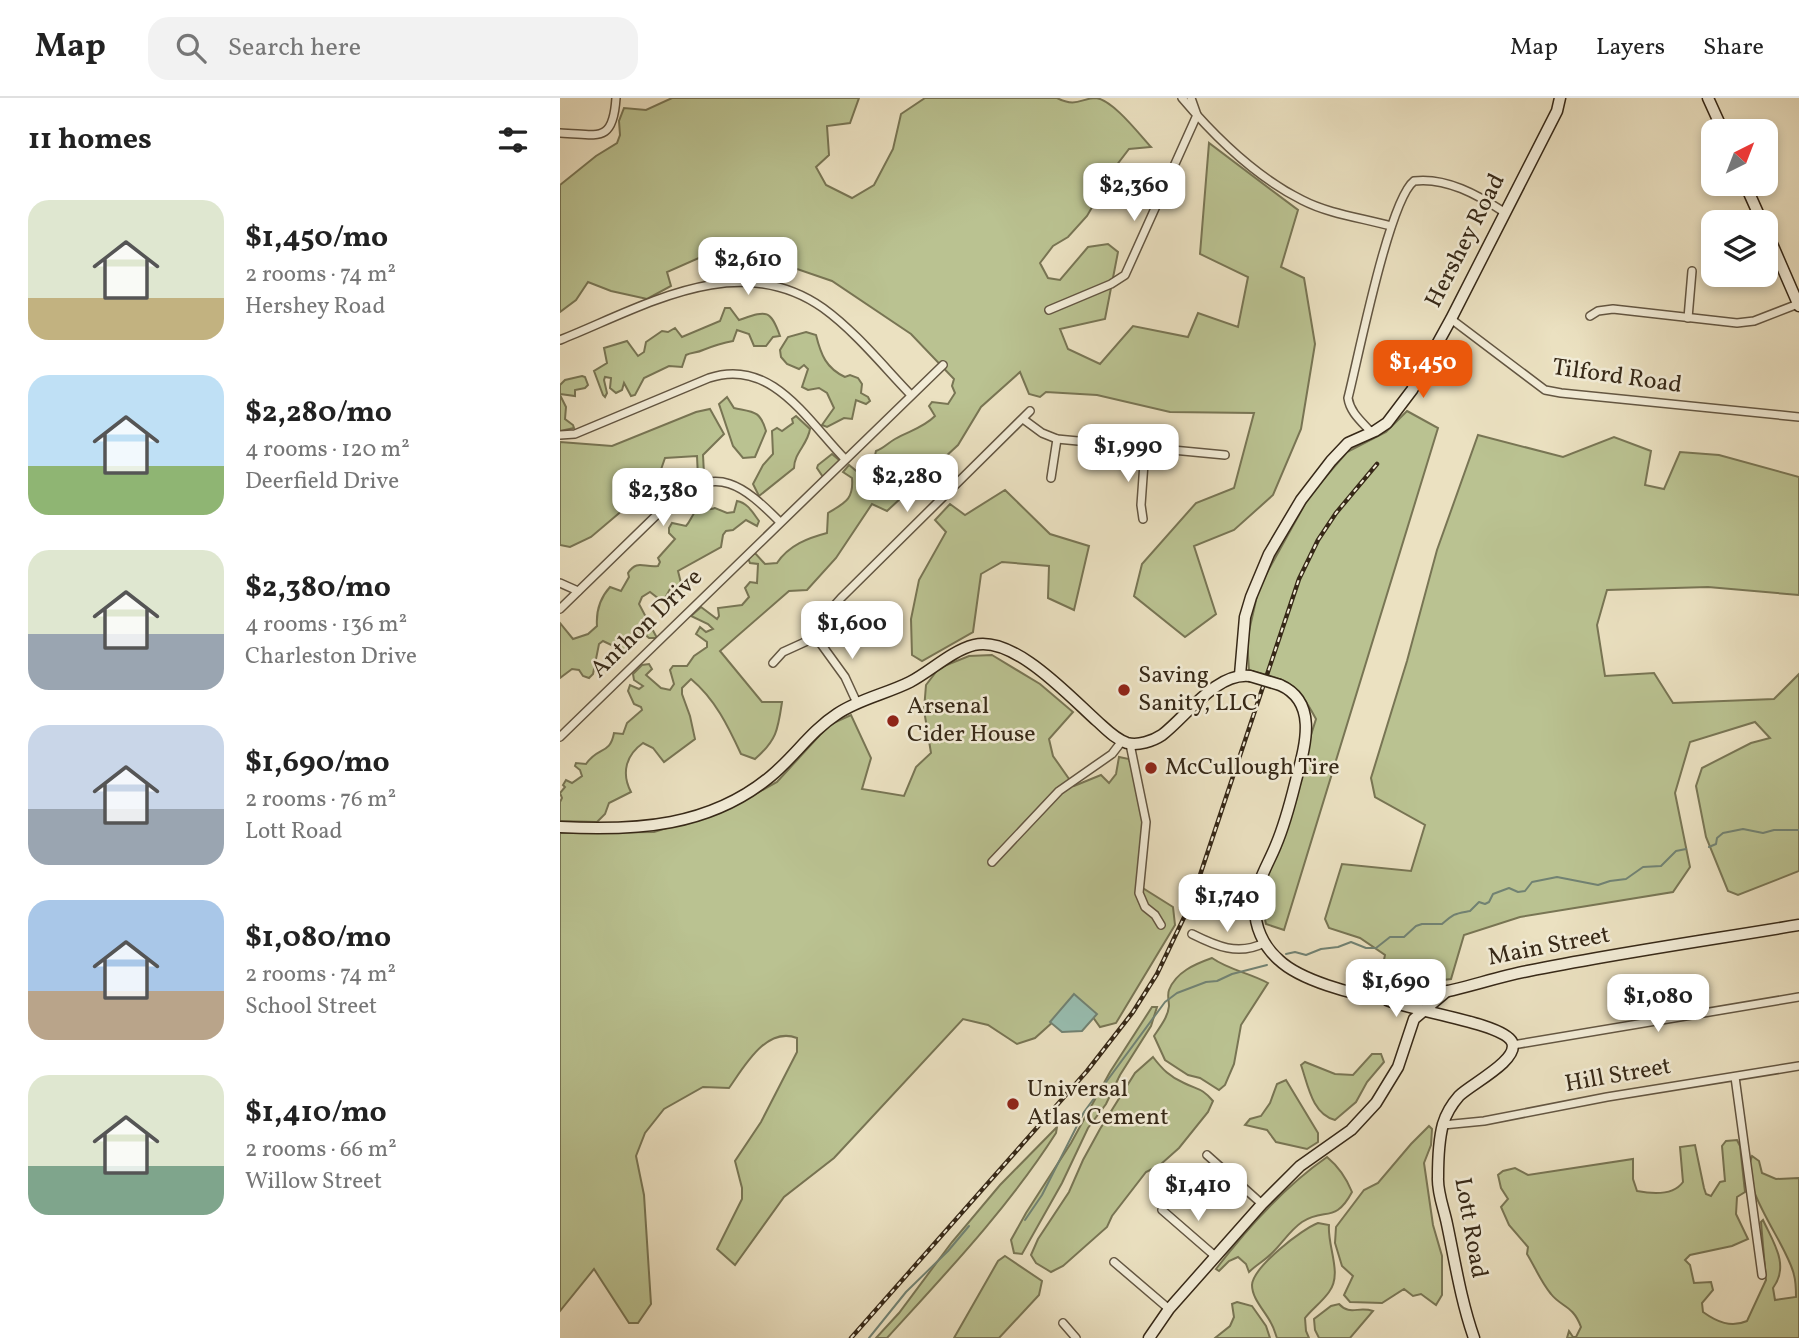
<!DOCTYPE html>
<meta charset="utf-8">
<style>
:root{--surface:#fff;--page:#f2f2f2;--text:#222;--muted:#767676;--line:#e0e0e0;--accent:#ea580c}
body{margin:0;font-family:Vollkorn,serif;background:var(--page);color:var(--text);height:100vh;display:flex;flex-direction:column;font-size:26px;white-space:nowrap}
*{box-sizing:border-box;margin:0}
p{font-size:23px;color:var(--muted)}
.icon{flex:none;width:38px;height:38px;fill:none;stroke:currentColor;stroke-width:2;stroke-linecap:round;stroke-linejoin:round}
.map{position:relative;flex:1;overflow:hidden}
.panel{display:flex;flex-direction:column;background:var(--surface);width:560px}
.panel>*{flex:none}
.needle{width:46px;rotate:42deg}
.tools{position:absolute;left:1141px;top:21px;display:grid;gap:14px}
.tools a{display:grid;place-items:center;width:77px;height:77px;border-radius:14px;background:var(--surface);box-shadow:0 4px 10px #0003;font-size:35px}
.price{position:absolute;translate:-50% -60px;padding:0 16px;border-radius:14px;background:#fff;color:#222;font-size:23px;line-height:46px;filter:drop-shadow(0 2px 4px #0008)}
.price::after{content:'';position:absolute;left:50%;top:42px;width:21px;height:16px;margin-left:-10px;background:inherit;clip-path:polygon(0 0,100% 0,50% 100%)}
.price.on{background:var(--accent);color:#fff}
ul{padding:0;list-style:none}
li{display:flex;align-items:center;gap:21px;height:175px;padding:0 28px}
li span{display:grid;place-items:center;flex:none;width:196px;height:140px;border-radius:21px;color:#555}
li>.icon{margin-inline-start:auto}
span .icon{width:84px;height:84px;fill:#fffc;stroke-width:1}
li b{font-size:30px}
h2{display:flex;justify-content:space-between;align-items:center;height:84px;padding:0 28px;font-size:30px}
header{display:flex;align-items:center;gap:42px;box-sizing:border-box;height:98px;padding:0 35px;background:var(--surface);border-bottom:2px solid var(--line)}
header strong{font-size:33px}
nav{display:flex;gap:38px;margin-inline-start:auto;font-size:24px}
.search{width:490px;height:63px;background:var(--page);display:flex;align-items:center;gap:18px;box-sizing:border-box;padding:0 24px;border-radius:21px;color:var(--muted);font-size:26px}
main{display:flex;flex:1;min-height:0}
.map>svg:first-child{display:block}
</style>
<header>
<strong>Map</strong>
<div class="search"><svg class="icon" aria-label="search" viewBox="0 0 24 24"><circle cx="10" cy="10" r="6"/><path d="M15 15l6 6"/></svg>Search here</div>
<nav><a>Map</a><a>Layers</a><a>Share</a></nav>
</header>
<main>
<section class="panel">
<h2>11 homes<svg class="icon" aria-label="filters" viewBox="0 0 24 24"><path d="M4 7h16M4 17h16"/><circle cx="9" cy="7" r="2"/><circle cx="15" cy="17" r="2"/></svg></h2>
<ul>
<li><span style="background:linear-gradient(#dfe7d0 70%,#c2b280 0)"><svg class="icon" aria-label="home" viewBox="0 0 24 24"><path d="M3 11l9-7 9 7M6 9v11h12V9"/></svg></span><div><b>$1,450/mo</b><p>2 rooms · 74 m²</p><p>Hershey Road</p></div></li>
<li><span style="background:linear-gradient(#bfe0f5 65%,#8fb573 0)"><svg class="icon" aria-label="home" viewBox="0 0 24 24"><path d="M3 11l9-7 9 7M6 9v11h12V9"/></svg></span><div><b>$2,280/mo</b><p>4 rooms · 120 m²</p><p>Deerfield Drive</p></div></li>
<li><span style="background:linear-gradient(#dfe7d0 60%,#9aa5b1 0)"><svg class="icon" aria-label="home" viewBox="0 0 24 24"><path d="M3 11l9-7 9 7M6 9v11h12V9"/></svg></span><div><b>$2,380/mo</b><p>4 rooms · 136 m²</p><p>Charleston Drive</p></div></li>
<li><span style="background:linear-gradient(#c9d6e8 60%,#9aa5b1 0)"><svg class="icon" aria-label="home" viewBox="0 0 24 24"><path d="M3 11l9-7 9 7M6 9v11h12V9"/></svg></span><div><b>$1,690/mo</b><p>2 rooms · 76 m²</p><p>Lott Road</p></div></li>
<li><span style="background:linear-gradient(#a9c7e8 65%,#b9a48a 0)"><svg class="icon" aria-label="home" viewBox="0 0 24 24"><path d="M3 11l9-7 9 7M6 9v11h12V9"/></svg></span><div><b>$1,080/mo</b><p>2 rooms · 74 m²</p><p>School Street</p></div></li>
<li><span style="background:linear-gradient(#dfe7d0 65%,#7fa58c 0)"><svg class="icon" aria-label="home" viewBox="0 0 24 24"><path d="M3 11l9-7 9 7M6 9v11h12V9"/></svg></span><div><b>$1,410/mo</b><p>2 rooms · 66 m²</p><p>Willow Street</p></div></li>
</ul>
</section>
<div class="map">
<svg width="1239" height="1240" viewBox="0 0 1239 1240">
<rect width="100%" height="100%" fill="#ebe1c1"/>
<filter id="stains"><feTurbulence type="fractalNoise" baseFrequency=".00286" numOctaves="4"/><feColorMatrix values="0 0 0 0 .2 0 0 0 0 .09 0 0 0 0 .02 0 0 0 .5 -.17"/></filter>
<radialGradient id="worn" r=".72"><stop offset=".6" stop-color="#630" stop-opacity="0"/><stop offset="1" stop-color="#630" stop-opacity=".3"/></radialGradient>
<g fill="#bac291" stroke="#787554" stroke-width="2">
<path d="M112,0H299L290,25L267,28L269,57L256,69L266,87L292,100L314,87L333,51L341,16L365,0H497C517,10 521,0 536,0C553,2 579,36 591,49L569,51L556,68L527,118L508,139L493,148L480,165L488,180L500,182L528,149L548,146L558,154L545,221L500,231L508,251L540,266L573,228L628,239L638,215L678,229L688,179L640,156L649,45L738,112L721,169L744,180L755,246L741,331L713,397L674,432L634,448L656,516L625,539L574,498L582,466L636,405L674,390L694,315L610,314L537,297L486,294L480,299L469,296L460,274L421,309L398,347L327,413L312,406L276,460L247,492L229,493L160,553L202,604H222C218,631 217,642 195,661L181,656C168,628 155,601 131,581L122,590V596L130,618L135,641L104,664L93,650L83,645C66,657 61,675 71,694L49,705L45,716L37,724L0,723V704L2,700L0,695L5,689L3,687L6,682L12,685L22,678L20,672L15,668L16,665L26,666C38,648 50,657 54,635L63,636L67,625L82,612L81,609L74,606L68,593L70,587L79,591L83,588L74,582L73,576L82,567L89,566L92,571L86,577L101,590L110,592L114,586L110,572L113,568H127L134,558L147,549V544L136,536L140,529L146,534L153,531L148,526L131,518L141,509L157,521L159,518L158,510L182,507L189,499L185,490L190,484L197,485L198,466L190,465L188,460L195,455L205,466L217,465C229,447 248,440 267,435L268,415C284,405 294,402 292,380L283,374L289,367L300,376L306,377L308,368L313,366L316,353C324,350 328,345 335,341C349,333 363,330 375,318L369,308L372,304L388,306L395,295L392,288L394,281L351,236L272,183L196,157L141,159L107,174L111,188L87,201L51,193L28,184L16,202L0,214V87L36,58L57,45L60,37L59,23L64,10L86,12Z"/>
<path d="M165,210H170L179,222C206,213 210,210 220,238L213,239L206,248H194L189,236L177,232L173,243C162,245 153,248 143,252C137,255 132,254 126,257L122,269L109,268L84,280L75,297L71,298L64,285L62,292L56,295L50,290L51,280L45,279L44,282L47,295L45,299L43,297L34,273L47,265L44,250L67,243L78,258L84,254L86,244L102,233L108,234L115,230L122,239L160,223Z"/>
<path d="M246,234L256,237C261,257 266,270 285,279L290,277L298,280L302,286L301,295L308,299L310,303L306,306L296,302L292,321L284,320L267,329L262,327L274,310L267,295L259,290L248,292L242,289L248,271L244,267L239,271L227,266L221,259L220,252L228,239Z"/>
<path d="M22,278L25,279L28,287L25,290L15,292V298L0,296V287L5,282Z"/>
<path d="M0,297L6,309L5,321L13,327L14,330L0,333Z"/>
<path d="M167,299L174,310C193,314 200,312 206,333L195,359L183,360L173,348L159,306Z"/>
<path d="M150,311L164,336L143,357L144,376L138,380L137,358L105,360L97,383L31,439L10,449L0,447V344L52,348L136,314Z"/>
<path d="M847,313L878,330L724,832L706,826L700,798L756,621C736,584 730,583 689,572L687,542L699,489L750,397L787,354L826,334Z"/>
<path d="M236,318L250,331C248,346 234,355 234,370L199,398L193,386L203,367L213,356L212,333L217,330L222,333L233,325L232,321Z"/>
<path d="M918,337L1003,359L1054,339L1091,353L1085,387L1104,391L1120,354L1159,357L1239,379V497L1148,489L1047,492L1037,527L1045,578L1094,575L1113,605L1214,601L1239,576V773L1178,797L1168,793L1146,739L1136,688L1142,670L1191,645L1210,640L1195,624L1130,644L1115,695L1130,769L1113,794L960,819L904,837L891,881L818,890L825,857L800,840L769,830L765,821L782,766L851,773L865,727L815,699L811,680L847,563L877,452Z"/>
<path d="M272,356L279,362L278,366L263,379L257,370L258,367Z"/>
<path d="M445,392L490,436L529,448L514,512L488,500L489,468L442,464L421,476L413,534L362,563L352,557L351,521L359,482L386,434L375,422L390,406L405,417Z"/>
<path d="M177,403C188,405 193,415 199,423L197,428L186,422L173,432L166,433L163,437L161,449L118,473L121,485L118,491H110L103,504L90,494L82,499L79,506L97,540H89L82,534L66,554L43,543L39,546L33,576L29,580L23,578L19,572L12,571L0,580V525L13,541L28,536L37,528C36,514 40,500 50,489L61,493L69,479L68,475C77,461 84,470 98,468L100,464L98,460L115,441L109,435V430L112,425L126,428C130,424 131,419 135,414C139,409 149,413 155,410L167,415L174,414Z"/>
<path d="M432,557L480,586L513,614L489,641L493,658L514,688L541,677L549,685L556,676L559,659L569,661L589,730L578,787L613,809L615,827L556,925L540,929L527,911L514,905L475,940L457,946L428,927L403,921L274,1060L224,1099L175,1167L157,1151L182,1101V1090L175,1063L201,1024L237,954V940C206,928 184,969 169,990L143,989L104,1011L85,1035L76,1058L84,1097L91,1206L78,1225H69L34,1171L0,1213V735L94,734L168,711L217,684L269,627L291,617L311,660L302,691L344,698L356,669L371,655L364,612L366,587L379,570L409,558Z"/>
<path d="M652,860C669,872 690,875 708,885L681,927L674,966L665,987L659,992L640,980L628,977L605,962L594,938C600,929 608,919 609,908C609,903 607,897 609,892C616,874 635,866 652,860Z"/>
<path d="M592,909H597L591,928L560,977L546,1006L528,1030L502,1085L462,1156L454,1155L451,1142L466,1115L511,1045L550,974Z"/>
<path d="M812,956H821L824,964L807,984L796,1004L775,1022C752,1016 748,987 741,967L745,964L775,976L793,977Z"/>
<path d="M593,959C602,971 610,979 624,985C638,992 642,990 653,1003L648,1014L619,1050L600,1067L586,1074L552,1118L547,1129L503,1168L491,1174L476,1165L471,1157L478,1141L509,1094L523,1062L540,1031L575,975Z"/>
<path d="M726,982L758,1035V1044L747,1051L716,1044L707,1032L685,1027L690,1021L701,1018L710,1005L717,986Z"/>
<path d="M869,1028L872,1031L871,1047L864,1065L873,1127L882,1158V1197L876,1207L861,1196L853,1198L844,1191L822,1205L790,1204L784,1197L793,1178L782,1168L775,1145L776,1129L804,1092L818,1085L851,1046Z"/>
<path d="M497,1029L496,1035C448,1110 387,1174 327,1240H316L339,1215L392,1144L440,1087Z"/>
<path d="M1177,1042L1180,1048L1185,1094L1177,1099L1176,1116L1188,1141L1172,1148L1130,1157L1125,1162L1130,1167L1134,1185L1151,1184L1153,1192L1142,1205L1143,1214C1157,1224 1171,1230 1187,1223L1206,1182L1201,1124L1203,1122C1213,1144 1230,1167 1213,1190L1215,1202L1236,1199C1236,1192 1236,1184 1234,1177C1228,1147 1177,1088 1192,1058L1199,1063L1202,1075L1216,1081L1239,1080V1240H1007L1009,1233L1013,1239H1016L1021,1229C1013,1207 1001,1209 991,1196C981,1184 975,1169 967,1156L968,1149L949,1127L941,1109L948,1101L941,1090L938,1077L943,1073L955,1070L968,1077L1073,1061V1081L1077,1093C1092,1096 1113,1098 1123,1084L1120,1049L1135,1047L1144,1090L1146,1096L1151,1098L1160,1084L1165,1083L1162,1048L1166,1043Z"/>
<path d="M767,1059C779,1069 786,1079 792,1094C775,1126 765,1109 742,1124C729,1133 722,1146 711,1156C704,1163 696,1167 689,1174L686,1166L678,1159L669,1163L659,1173L656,1171C688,1129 724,1089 767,1059Z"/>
<path d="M758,1125L769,1127C767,1148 783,1176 769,1194C762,1204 752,1211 745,1220L746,1233L749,1240H717C715,1235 714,1230 711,1225C705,1213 692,1201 692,1187C693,1169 742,1131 758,1125Z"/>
<path d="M445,1158L482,1183L479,1197L439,1240H394L438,1163Z"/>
<path d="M677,1204L692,1208L706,1228L710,1240H655L670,1228L674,1219L672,1206Z"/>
<path d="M779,1206C790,1218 798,1208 813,1213L790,1240H759L755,1232L754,1221L771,1208Z"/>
</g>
<path fill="#98beb1" stroke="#718273" stroke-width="2" d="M514,896L537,916L522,933L502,934L490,924Z"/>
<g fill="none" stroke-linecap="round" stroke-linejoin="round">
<g stroke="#718273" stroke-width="2">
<path d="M1149,749L1156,746L1157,740L1163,735L1183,731L1203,735L1214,732H1239"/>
<path d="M726,856L735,854L746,857L761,851L778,849L791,844L806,850H816L830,839H844L856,828L862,826H882C895,815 894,816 910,813L919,804L925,806L929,804L933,796L949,790L958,794L965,793L972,784L997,779L1038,787L1050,783L1066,781L1083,769L1101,768L1116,753L1126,751"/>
<path d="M465,1122L482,1097L524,1014L605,904L617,895L646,884L657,883L672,876L707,867"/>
<path d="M309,1240L346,1194L388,1153L409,1128"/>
</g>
<defs>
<g id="street">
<path d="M622,0C655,39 696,79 742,102C769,116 802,120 831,128"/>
<path d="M0,35C37,36 53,47 56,0"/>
<path d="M489,212L551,186L565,177L637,17L631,0"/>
<path d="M1030,218L1038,213L1053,211L1177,225L1194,223L1238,206"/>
<path d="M1128,220L1132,173"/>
<path d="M891,221L985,292L1001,295L1239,319"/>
<path d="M0,242C83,209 178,150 263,210C296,234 323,268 351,297"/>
<path d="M463,321L482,335L497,341L665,357"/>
<path d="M811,334C801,323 790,314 788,300C798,261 829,102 854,83C886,79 918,97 944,114"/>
<path d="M0,337L15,336L149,280C211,259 247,322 285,361"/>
<path d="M491,380L497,341"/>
<path d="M583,421L581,407L585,351"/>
<path d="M0,485L18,493"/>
<path d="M0,511L111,403C157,365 184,388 220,424"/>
<path d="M256,539L264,519L281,500L470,313"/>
<path d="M256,539L285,579L297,605"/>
<path d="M213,565L223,554L256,539"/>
<path d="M0,639L383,267"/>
<path d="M570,646L586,724L579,795L585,809L595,817L601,827"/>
<path d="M432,764L499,693L552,656L562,643"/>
<path d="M632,836C656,848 678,858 704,845"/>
<path d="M953,947L1239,899"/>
<path d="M1175,979L1202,1177"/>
<path d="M883,1027L924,1023L1047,999L1239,968"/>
<path d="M647,1057L702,1106"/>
<path d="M602,1112L655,1158"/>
<path d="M554,1164L609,1211"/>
<path d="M503,1225L516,1240"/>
</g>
<g id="secondary">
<path d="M1148,0L1163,33"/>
<path d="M1185,86L1202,124"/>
<path d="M1206,132L1239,208"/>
<path d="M680,577L685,519L691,499L709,456L741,402L771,363L788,345L815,333L827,325L852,292L891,221L997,13L1000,0"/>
<path d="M720,587C761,605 743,654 735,686C730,706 724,728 716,747C708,767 696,784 695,806C694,828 703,848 719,862C740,882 793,897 822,900C870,904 921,882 968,873C1057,855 1149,842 1239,827"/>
<path d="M0,729C76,733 150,729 211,678C235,658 251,633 277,616C299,601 326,596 350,584C371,573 391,553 414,547C454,537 510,599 537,623C546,631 555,641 567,645C578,648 593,643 602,637C627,618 656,574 690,578"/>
<path d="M827,902C851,913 943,925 952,944C960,962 911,986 899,998C892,1006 886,1016 883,1026C879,1041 878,1063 878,1079C877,1094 884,1111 887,1126C895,1164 901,1203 914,1240"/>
<path d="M589,1240L609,1211L702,1106L740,1068L791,1032L816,1005L838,969L854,921L887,893"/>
</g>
</defs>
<use href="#street" stroke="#635642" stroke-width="10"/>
<use href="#secondary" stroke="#362817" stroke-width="13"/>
<use href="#street" stroke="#f2ecd7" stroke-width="7"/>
<use href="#secondary" stroke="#f2ecd7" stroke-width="10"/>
<defs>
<path id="rail" d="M291,1240L527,973L573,914L597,876L630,807L739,481L758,442L776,415L817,366"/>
</defs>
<use href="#rail" stroke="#362817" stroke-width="4.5"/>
<use href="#rail" stroke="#f2ecd7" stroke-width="2" stroke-dasharray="5" stroke-linecap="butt"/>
<defs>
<path id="secondary-bridge" d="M690,578L720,587"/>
</defs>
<use href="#secondary-bridge" stroke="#362817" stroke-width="13" stroke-linecap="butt"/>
<use href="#secondary-bridge" stroke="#f2ecd7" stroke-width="10"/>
</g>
<g fill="#8f2418" stroke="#f2ecd7" stroke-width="2.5">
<circle cx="564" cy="592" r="7"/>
<circle cx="333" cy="623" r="7"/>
<circle cx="591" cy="670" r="7"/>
<circle cx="453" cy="1006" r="7"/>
</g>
<g text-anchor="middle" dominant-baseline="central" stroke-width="5" stroke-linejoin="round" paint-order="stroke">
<g font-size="24" fill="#362817" stroke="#f2ecd7">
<text transform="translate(906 143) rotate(-63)">Hershey Road</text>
<text transform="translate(1057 279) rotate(8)">Tilford Road</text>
<text transform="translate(87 526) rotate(-44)">Anthon Drive</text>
<text transform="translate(989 849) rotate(-11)">Main Street</text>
<text transform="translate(1058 978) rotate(-10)">Hill Street</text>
<text transform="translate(910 1130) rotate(80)">Lott Road</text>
</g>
<g font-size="24" fill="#362817" stroke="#f2ecd7" text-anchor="start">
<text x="578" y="578">Saving<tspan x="578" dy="28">Sanity, LLC</tspan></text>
<text x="347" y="609">Arsenal<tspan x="347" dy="28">Cider House</tspan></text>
<text x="605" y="670">McCullough Tire</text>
<text x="467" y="992">Universal<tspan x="467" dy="28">Atlas Cement</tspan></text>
</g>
</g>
<rect width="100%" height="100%" filter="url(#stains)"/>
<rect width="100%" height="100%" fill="url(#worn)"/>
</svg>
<div class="tools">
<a><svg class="needle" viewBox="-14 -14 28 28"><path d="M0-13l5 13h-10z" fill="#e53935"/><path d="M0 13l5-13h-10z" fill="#767676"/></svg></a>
<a><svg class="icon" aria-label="layers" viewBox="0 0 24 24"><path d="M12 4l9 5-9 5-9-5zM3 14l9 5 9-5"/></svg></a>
</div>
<b class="price" style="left:574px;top:125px">$2,360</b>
<b class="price" style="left:188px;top:199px">$2,610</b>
<b class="price on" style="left:863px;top:302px">$1,450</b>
<b class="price" style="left:568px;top:386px">$1,990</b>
<b class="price" style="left:347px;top:416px">$2,280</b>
<b class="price" style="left:103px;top:430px">$2,380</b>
<b class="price" style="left:292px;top:563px">$1,600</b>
<b class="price" style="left:667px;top:836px">$1,740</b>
<b class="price" style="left:836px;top:921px">$1,690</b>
<b class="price" style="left:1098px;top:936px">$1,080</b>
<b class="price" style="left:638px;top:1125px">$1,410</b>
</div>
</main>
